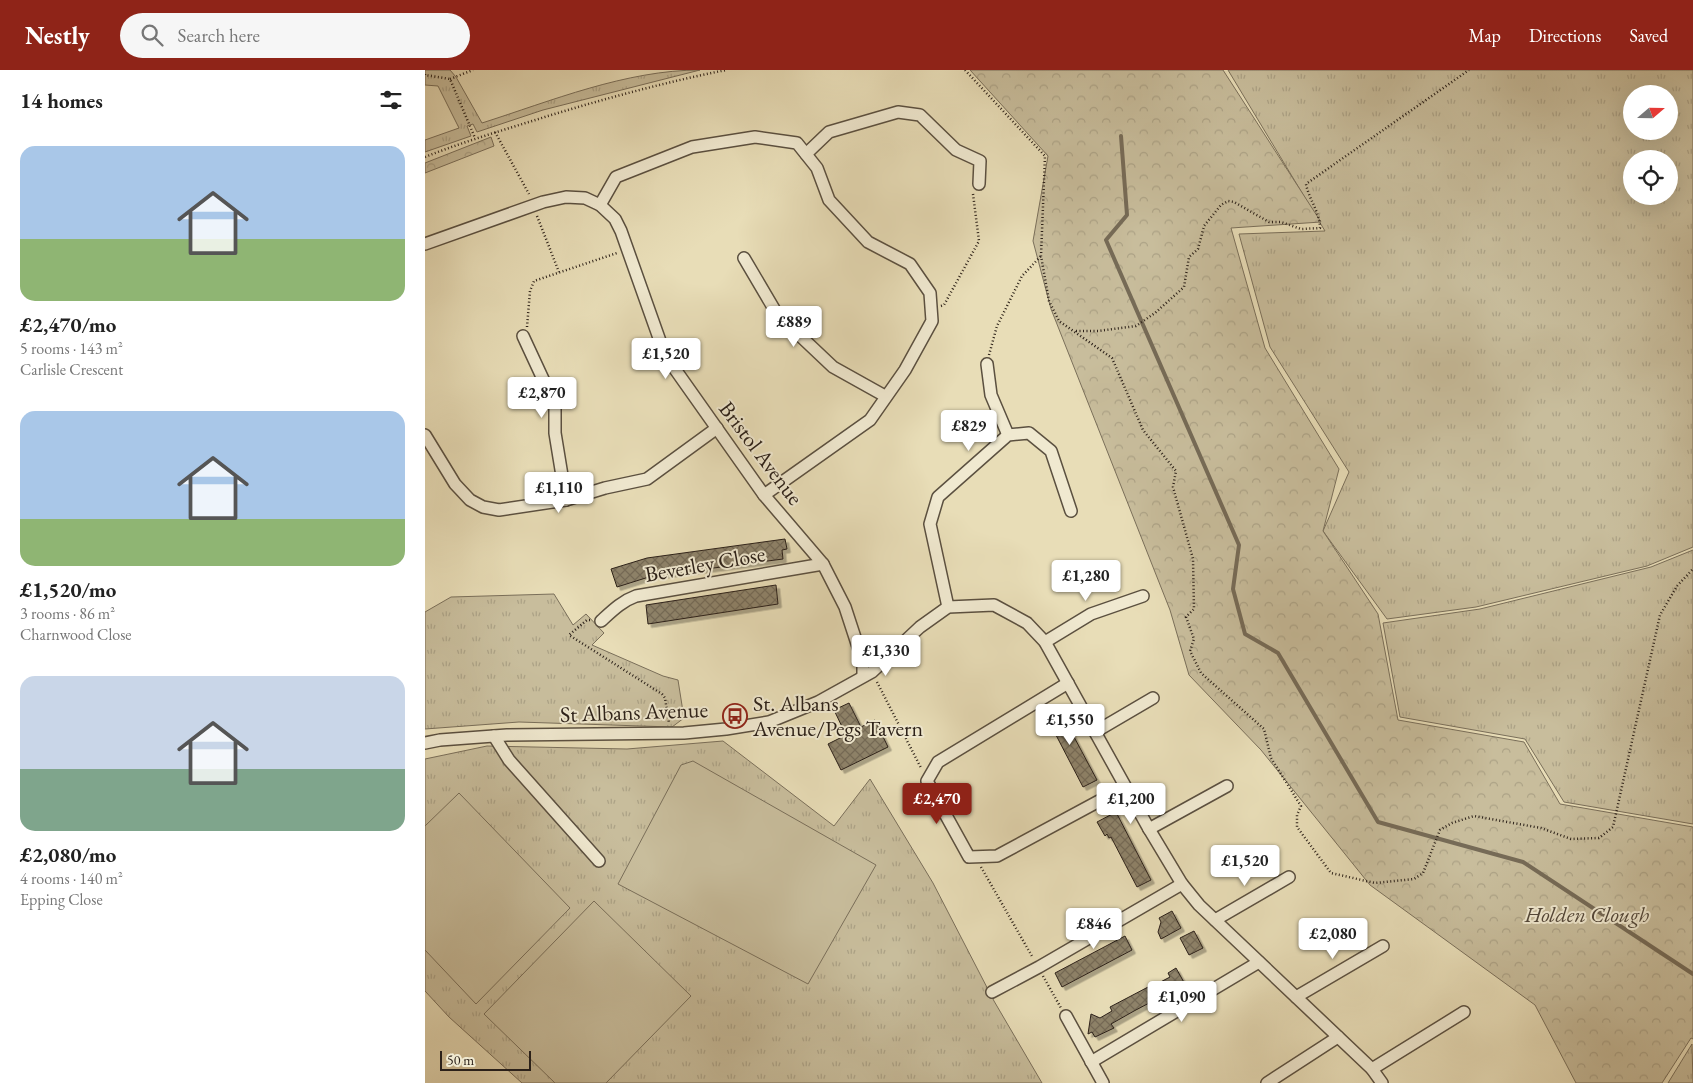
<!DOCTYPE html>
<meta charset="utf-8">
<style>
:root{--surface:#fff;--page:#f6f6f6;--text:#222;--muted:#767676;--accent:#8f2418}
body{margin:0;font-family:"EB Garamond",serif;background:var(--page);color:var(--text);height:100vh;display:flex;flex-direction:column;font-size:19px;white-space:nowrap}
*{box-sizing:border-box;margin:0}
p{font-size:16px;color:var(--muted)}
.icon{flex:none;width:28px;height:28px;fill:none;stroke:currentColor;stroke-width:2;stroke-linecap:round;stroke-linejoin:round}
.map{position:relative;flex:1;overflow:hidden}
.details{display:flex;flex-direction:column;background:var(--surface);width:425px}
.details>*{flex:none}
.needle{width:32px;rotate:70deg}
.fabs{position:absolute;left:1198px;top:15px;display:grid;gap:10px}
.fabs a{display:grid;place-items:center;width:55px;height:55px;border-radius:50%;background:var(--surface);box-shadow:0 5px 20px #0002;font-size:25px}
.scale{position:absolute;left:15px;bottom:12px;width:91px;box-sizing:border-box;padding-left:5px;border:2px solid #2c2119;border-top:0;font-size:14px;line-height:18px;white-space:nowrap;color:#2c2119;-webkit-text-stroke:4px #f0e9d0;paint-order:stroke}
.price{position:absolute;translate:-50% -42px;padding:0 11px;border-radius:5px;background:#fff;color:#222;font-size:16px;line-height:32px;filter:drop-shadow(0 1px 2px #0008)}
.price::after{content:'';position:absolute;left:50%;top:30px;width:15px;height:11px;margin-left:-8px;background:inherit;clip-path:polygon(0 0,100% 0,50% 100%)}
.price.on{background:var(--accent);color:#fff}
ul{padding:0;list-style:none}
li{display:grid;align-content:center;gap:10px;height:265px;padding:0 20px}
li span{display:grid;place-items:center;height:155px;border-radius:15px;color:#555}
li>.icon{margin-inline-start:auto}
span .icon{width:90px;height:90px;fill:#fffc;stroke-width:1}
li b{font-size:21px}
h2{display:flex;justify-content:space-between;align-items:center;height:60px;padding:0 20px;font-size:21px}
header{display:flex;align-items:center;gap:30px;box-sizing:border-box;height:70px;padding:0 25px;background:var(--accent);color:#fff}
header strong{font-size:24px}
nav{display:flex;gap:28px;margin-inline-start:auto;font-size:18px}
.search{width:350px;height:45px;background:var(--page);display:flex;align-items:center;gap:12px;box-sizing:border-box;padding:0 18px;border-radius:28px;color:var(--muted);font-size:19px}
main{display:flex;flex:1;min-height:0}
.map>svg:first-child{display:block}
</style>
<header>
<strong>Nestly</strong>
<div class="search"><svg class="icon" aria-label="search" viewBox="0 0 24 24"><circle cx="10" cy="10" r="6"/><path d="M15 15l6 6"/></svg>Search here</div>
<nav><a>Map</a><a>Directions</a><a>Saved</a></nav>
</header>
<main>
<section class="details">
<h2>14 homes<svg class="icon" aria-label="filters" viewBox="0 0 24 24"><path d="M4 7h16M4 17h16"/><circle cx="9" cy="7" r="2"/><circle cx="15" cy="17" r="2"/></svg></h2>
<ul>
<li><span style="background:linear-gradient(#a9c7e8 60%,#8fb573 0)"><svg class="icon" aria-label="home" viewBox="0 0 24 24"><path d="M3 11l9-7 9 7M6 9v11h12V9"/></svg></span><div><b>£2,470/mo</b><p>5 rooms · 143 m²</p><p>Carlisle Crescent</p></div></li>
<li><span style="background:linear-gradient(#a9c7e8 70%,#8fb573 0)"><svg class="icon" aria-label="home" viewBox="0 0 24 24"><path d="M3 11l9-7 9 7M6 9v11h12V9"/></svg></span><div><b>£1,520/mo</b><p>3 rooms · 86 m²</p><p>Charnwood Close</p></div></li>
<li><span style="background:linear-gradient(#c9d6e8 60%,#7fa58c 0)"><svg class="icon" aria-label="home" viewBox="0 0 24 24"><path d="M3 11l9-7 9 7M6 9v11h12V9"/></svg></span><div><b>£2,080/mo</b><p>4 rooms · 140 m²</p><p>Epping Close</p></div></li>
</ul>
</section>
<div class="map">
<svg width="1268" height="1013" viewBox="0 0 1268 1013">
<defs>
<pattern id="grass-tufts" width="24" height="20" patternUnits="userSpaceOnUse" patternTransform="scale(1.25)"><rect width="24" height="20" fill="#c8bd9c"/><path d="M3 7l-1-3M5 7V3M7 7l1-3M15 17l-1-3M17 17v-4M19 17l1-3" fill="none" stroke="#aca286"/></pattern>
<pattern id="forest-crowns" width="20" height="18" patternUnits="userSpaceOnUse" patternTransform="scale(1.25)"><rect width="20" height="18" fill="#c8bd9c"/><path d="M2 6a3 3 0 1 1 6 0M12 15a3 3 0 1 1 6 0" fill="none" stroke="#aca286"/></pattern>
<pattern id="building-cross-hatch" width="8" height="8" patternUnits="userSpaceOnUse" patternTransform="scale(1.25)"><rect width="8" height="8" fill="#8e836b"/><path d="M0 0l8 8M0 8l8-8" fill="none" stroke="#746b57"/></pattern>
<filter id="shadow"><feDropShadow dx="3.5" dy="3.5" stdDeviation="0" flood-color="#0004"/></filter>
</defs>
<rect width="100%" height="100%" fill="#e8ddb7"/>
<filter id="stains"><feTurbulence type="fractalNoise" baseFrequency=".004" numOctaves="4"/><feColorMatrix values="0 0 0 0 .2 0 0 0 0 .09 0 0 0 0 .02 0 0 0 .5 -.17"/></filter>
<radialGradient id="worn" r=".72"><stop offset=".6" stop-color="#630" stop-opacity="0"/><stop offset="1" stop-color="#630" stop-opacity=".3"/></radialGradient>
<g fill="url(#grass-tufts)" stroke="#7a6f5a" fill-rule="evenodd">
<path d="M0,0H25L31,7L57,53C126,31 201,0 275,0L118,40L52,62L48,54L42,56L46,66L0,82V70L34,58L13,16L0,15Z"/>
<path d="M803,0H1268V477L1222,496L1051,537L962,549L898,461L924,402L845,277L814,164L900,161ZM1206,24H1244V61H1206ZM1206,89H1244V126H1206Z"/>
<path d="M1268,480V754L1139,732L1100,669L975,647L958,553L1055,539L1226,497Z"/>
<path d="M129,524L148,555L161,544L179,563L167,575L238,606L253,610L259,648L247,657L94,652L0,659V542L26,527Z"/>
<path d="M298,671L409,756L445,709L508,813L569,931L617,1013H97L24,947L0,921V689L62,676L202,679Z"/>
<path d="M1267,974L1268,1013H1243Z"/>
</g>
<g fill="url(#forest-crowns)" stroke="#7a6f5a">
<path d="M545,0H798L896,152L806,158L840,278L914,399L898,461L953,544L973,650L1099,672L1135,734L1268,757V969L1266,968L1237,1013H1151L1110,935L945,815L836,680L764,605L745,540L626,239L608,171L623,86Z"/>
<path d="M66,67L69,76L0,103V93Z"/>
</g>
<g fill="#c8bd9c" stroke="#7a6f5a">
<path d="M268,691L451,795L383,914L193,814L256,695Z"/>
<path d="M34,723L145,838L51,934L0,880V756Z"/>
<path d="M169,831L266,926L181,1013H130L59,944Z"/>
</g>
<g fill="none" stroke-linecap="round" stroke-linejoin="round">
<path stroke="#766b57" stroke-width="4" d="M696,66L702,145L681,170L814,475L808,519L820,564L853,583L953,752L1098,792L1268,904"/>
</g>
<g fill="url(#building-cross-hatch)" stroke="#2c2119" filter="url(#shadow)">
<path d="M360,469L362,479L357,480L358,489L227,506L192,517L186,499L222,488Z"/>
<path d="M351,515L353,534L223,554L221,535Z"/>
<path d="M424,633L436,657L450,650L463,677L416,700L403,674L421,665L409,640Z"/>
<path d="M632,635L672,710L658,717L619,642Z"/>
<path d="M691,742L726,810L712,817L686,767L684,768L682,764L680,766L672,752Z"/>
<path d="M747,841L756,858L736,869L733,862L736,852L734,848Z"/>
<path d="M769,861L778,878L764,885L755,868Z"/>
<path d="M700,866L707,880L637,917L630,903Z"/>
<path d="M751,898L761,916L744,925L743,923L709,941L686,954L689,958L670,967L667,962L663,964L666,944L675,948L687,941L685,937L725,916L726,917L745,907L743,903Z"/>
</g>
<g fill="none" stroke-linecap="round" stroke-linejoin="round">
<defs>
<g id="minor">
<path d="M381,84L404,62L473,42L495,45L531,80L555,91L554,114"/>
<path d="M175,135L191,107L267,77L330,67L372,73L392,98L404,130L443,172L485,194L505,223L507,251L480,300L445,350L339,425"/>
<path d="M0,174L118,132L141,127L160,128L175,135L190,149L196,161L240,285L339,425L398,494L420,537L438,592V606"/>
<path d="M319,188L352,244L408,297L460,326"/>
<path d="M98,266L130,335V363L141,430"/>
<path d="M562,294L566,325L583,365"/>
<path d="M0,365L30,414L45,430L58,437L74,440L141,430L180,418L222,409L292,358"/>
<path d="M523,537L505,454L513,427L583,365L604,363L626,381L646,441"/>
<path d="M176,551C187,541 197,531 211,526L398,494"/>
<path d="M620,572L666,544L718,526"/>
<path d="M643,613L513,692L502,711L544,787L572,786L700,717"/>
<path d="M670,662L728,628"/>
<path d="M69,666L84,690L174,791"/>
<path d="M0,673L15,670L82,665L259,663L301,659L344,652L393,632L447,602L495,557L523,537L569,535L602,553L620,572L724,759L757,814L774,835L947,999L957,1013"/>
<path d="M724,759L802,716"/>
<path d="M790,850L864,807"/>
<path d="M567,922L614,897L757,814"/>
<path d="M871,927L958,876"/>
<path d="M641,946L678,1013"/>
<path d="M666,992L834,892"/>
<path d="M947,999L1039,942"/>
<path d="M842,1013L913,967"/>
</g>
</defs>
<use href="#minor" stroke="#5b5040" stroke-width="14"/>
<g stroke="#2c2119" stroke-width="2.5" stroke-dasharray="1 2.5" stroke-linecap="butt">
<path d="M540,0L620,86L616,186L624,231L634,251L687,288L718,360L751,401L748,417L768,489L769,539L761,547L769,569L765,581L776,603L839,659L846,688L876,736L872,745V757L906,803L950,813L989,809L998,803L1015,760L1027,753L1049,746L1116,758L1146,769L1174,768L1188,757L1235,545L1252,516L1268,499"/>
<path d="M0,4V5L25,9L50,68"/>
<path d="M25,9L48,0"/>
<path d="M70,62L104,124"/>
<path d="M0,87C40,71 82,59 123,46C182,28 241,12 301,0"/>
<path d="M112,146L134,202"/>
<path d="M516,236L519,235L554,171L548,124"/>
<path d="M102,257L105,221L109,211L192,183"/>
<path d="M651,261H673L711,256L730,243L759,217L764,187L773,179L779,156L796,135L803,131L809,132L844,152H856L876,159L895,158C895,142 884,130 881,114L1044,0"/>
<path d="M564,285L572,256L597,206L616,186"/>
<path d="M165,550H162L144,565L237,624L240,628L244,653"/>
<path d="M452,612L496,698"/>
<path d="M556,797L608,888"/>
<path d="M618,906L636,938"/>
</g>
<use href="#minor" stroke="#f0e9d0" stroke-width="11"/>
</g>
<defs>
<symbol id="bus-ring" viewBox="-11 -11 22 22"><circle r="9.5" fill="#f0e9d0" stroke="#8f2418" stroke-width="1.5"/><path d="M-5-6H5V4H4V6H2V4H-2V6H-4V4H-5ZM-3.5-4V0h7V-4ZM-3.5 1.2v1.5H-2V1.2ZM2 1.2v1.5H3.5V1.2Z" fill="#8f2418"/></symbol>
</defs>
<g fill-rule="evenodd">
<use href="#bus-ring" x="296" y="632" width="28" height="28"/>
</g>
<g text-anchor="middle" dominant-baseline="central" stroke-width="4" stroke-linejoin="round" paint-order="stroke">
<g font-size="22" fill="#2c2119" stroke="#f0e9d0">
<text transform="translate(336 383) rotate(53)">Bristol Avenue</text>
<text transform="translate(280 494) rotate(-10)">Beverley Close</text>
<text transform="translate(209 642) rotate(-2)">St Albans Avenue</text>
</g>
<g font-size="22" fill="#2c2119" stroke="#f0e9d0" text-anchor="start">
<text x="328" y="633">St. Albans<tspan x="328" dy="25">Avenue/Pegs Tavern</tspan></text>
</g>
<g font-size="22" font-style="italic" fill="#53483a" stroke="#f0e9d0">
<text x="1162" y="844">Holden Clough</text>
</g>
</g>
<rect width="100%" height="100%" filter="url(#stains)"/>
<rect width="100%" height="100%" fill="url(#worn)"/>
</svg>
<div class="fabs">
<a><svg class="needle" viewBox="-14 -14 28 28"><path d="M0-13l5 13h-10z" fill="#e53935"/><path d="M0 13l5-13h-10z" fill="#767676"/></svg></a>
<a><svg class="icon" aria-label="locate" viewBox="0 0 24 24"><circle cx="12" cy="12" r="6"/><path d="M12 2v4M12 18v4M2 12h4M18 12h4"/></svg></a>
</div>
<div class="scale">50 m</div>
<b class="price" style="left:369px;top:278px">£889</b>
<b class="price" style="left:241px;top:310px">£1,520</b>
<b class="price" style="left:117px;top:349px">£2,870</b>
<b class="price" style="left:544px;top:382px">£829</b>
<b class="price" style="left:134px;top:444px">£1,110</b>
<b class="price" style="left:661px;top:532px">£1,280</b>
<b class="price" style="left:461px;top:607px">£1,330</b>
<b class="price" style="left:645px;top:676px">£1,550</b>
<b class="price on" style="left:512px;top:755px">£2,470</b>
<b class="price" style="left:706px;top:755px">£1,200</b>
<b class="price" style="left:820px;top:817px">£1,520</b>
<b class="price" style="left:669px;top:880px">£846</b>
<b class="price" style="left:908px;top:890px">£2,080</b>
<b class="price" style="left:757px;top:953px">£1,090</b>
</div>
</main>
